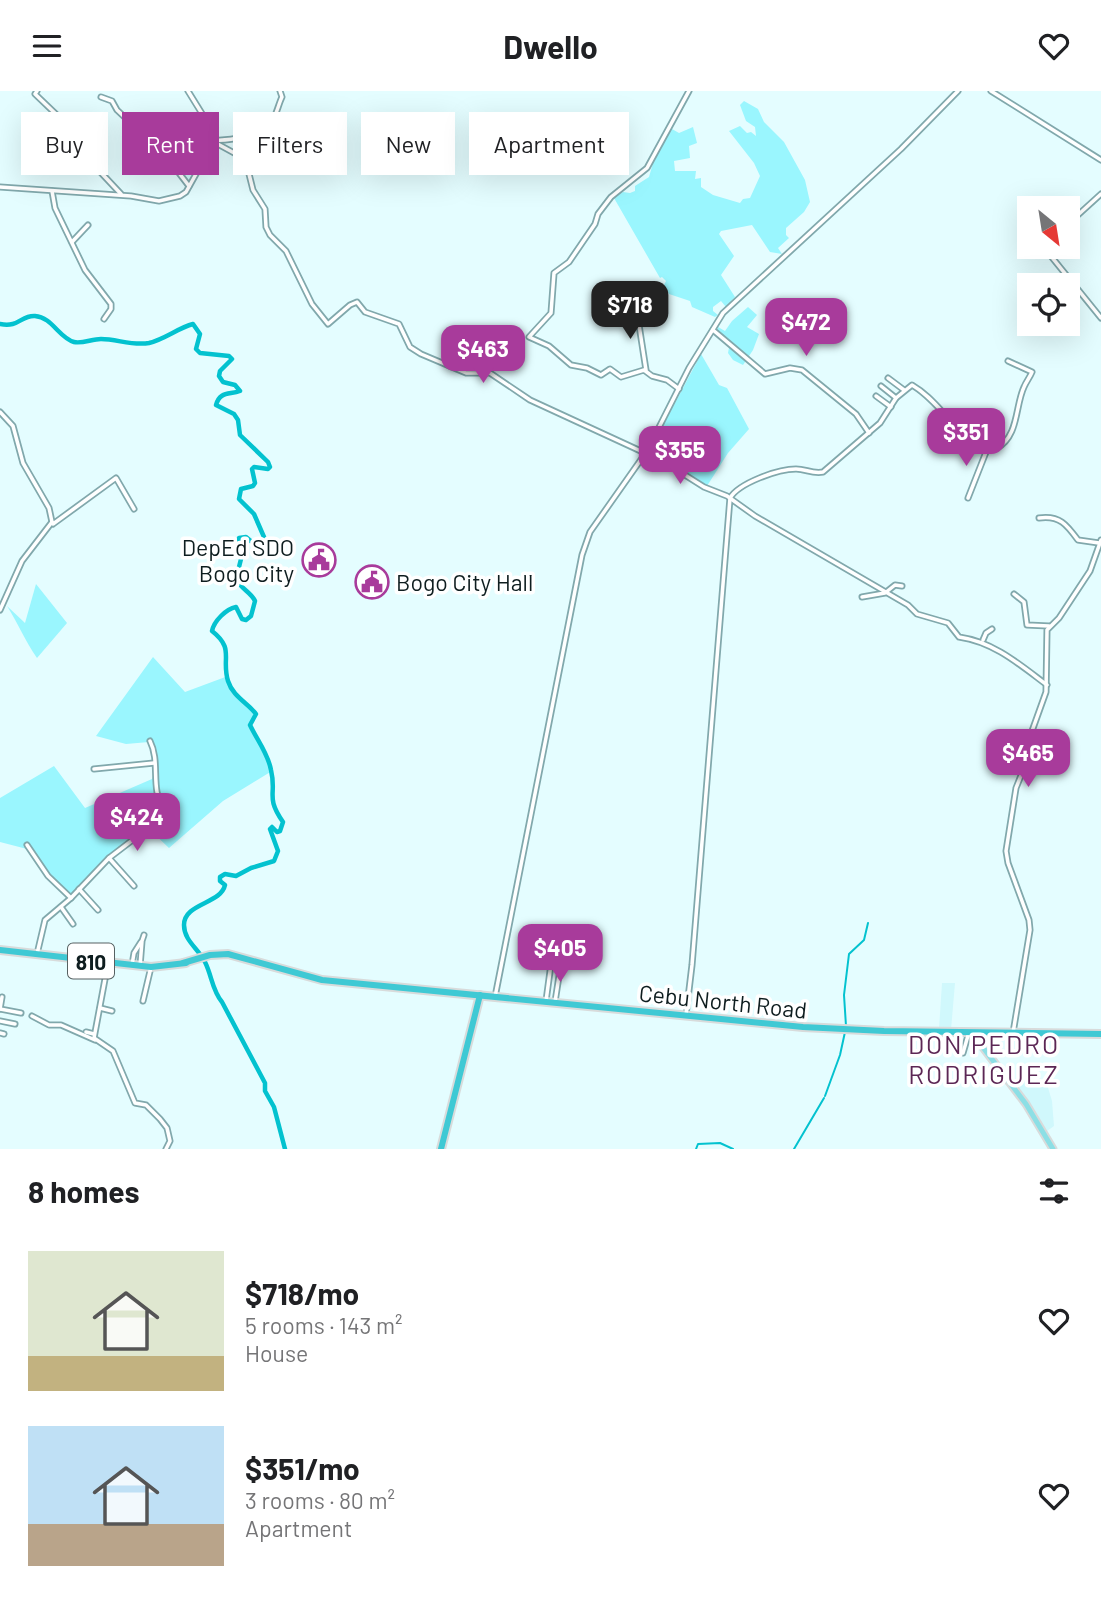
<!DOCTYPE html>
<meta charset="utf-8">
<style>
:root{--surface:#fff;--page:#f6f6f6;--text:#202124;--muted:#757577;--accent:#a83b9b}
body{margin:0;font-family:Barlow,sans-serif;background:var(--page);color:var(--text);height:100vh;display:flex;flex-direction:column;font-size:26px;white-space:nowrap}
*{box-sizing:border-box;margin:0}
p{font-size:23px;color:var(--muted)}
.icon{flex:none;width:38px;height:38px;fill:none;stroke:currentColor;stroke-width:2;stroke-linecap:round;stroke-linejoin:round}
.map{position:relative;height:1058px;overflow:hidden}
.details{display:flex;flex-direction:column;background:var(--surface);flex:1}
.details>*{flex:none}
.guide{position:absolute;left:21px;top:21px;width:700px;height:63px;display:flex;gap:14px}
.needle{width:46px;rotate:150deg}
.fabs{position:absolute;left:1017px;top:105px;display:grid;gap:14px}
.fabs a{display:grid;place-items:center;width:63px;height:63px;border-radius:0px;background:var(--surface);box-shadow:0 7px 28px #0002;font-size:35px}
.price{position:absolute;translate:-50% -60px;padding:0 16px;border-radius:14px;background:var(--accent);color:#fff;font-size:23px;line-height:46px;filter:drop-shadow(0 2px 4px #0008)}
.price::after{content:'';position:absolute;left:50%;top:42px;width:21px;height:16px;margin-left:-10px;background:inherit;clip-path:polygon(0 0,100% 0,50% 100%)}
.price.current{background:#222;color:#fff}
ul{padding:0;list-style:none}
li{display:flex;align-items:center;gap:21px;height:175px;padding:0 28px}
li span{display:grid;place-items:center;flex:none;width:196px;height:140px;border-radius:0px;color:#555}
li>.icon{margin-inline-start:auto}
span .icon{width:84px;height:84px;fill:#fffc;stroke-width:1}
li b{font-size:30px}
h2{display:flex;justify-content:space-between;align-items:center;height:84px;padding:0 28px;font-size:30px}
.tag{padding:0 24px;border-radius:0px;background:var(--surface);box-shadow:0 7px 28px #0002;font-size:24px;line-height:63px}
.tag.current{background:var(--accent);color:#fff}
header{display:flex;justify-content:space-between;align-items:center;height:91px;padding:0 28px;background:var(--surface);font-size:32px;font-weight:700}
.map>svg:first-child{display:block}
</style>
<header><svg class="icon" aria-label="menu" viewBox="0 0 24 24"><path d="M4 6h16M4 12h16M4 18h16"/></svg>Dwello<svg class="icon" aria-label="heart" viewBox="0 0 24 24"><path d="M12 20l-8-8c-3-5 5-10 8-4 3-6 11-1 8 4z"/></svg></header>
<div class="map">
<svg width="1101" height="1058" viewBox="0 0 1101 1058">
<rect width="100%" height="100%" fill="#e4fdff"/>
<g fill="#d0f8fc">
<path d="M190,56L203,68L189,93L165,60L185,59Z"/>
<path d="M942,892H955L951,939L939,938Z"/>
<path d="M1012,989L1046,990L1052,1010L1054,1035L1047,1040Z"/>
</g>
<g fill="#9af6fe">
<path d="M744,10L758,18L764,31L784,51L805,89L810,111L804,121L786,137V144L789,147L778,157L782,163L770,161L752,134L721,140L719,143L734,165L721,184L735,206L726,216L721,210L713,216V220L718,224L715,226L692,216L690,210L669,203L664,194L666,190L662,186L660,187L614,107L623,101L630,102L635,100V95L649,86L655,65L672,38L679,42L693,36L697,52L689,55L690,67L674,70L675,80H696L695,88L701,87V96L713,104L740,112L743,108L750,107L760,85L754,72L729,40L740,35L747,42L751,41L756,45L755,36L746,30L740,14Z"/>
<path d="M748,216L757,224L747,236L759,243L753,259L743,274L733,269L728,262L730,251L717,240L718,236L725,240L732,230Z"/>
<path d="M701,263L719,294L727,297L749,338L728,362L707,395L650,359Z"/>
<path d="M36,493L67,532L37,567C25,550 18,532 7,515L25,532Z"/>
<path d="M153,566L185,601L228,585C231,603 246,612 256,623L250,634L266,662L272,680L223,710L169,757L148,737L101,773L71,805L50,787L27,758L0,751V707L54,675L85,717L152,688L158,670L149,651L126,653L96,645Z"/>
</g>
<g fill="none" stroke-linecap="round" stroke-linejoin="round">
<g stroke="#03c2cf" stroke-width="2">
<path d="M846,935L844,904L849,863L864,849L868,832"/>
<path d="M825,1005L840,964L845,941"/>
<path d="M696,1058L698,1053L720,1052L733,1058"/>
<path d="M794,1058L824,1007"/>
</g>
<path stroke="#03c2cf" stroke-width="4.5" d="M0,233C19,237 21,224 35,225C52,226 59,247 74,251C82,253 92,248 101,248C117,248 132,255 149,252C165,248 178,237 193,233L200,243L196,258L200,262L229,265L232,268L220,280L219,285L223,291L235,294L240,300C229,304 220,300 216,314L234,323L238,329L240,344L268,371L270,376L268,378L254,376L252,378L255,392L253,395L241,398L239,408L254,423L267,453L265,457L260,458L246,446L239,447L241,468L236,488C241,498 251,501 255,510L251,525L246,529L242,528L236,516C226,518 214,530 212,540C235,558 221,567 228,590C233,606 248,612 256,623L250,634C257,649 268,662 271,679C277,704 265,705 283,731L280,740L277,741L272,736L270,738L278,760L274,770L251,777L236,785L225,783L220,786V790L225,794C221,813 184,812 184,834C184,850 199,858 205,871C212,885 212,899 222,911L265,992V1000L274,1016L285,1058"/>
<defs>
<g id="minor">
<path d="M37,0L35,3L59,26L76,55L121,103"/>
<path d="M991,0L1101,69"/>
<path d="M101,6L112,10L117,19L166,65L189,95"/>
<path d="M215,49C230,50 260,44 270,33C276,27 278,14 282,6L280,0"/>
<path d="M214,51L236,63L246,71L253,99L265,118L266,136L270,144L286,160L312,213L328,233L350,214L357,211L365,221L399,233L410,256L421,263L466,282H490L530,309L645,362"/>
<path d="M0,96L131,105L159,110L180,105L186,101L215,49L214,42L188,0"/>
<path d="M52,100L55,117L85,179L111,213V218L104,228"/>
<path d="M1068,133L1101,103"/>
<path d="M72,151L88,134"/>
<path d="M1047,156L1046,159L1101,227"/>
<path d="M640,219L639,234L646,279"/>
<path d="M713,239L765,283L790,277L802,279L856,323L869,342"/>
<path d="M888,287L904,299"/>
<path d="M881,295L896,307"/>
<path d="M679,298L667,289L652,285L644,279L621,286L610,278L601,284L587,277L571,274L549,255L529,246L551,222L554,182L569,171L595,133L598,123L611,106L647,77L689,0"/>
<path d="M876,305L891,316"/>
<path d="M0,321L13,335L23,372L49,417L52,431L22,470L0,519"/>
<path d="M647,360L704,396L727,405L755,425L908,514L917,523L948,532L959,546C994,551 1019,573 1047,594"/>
<path d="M968,407L988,356"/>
<path d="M1039,427C1060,424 1067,434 1078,449L1099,452"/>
<path d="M52,431L53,433L116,387L134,418"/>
<path d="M1014,503L1024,511L1027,534L1049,535"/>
<path d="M862,506L885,502L895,494L902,495"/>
<path d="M983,549L986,542L992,538"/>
<path d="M94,678L154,672"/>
<path d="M27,754L48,785L71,807"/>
<path d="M109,767L134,795"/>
<path d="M79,798L98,819"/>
<path d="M61,816L73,833"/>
<path d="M37,863L45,829L71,807L109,767L143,741L165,728C168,717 159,712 157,701C154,684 158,666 150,650"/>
<path d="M108,872L94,947L113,960L135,1012L146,1014L160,1028L167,1037L170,1050L166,1058"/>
<path d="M132,874L134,862L141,851"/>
<path d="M140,875L142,850L144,844"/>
<path d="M495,906L582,464L590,441L647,360L689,277L723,222L901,58L958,0"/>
<path d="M143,910L151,876"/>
<path d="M546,910L551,873L577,875"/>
<path d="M555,911L559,885"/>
<path d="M100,917L112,920"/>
<path d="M0,918L21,922"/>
<path d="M0,918L2,906"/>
<path d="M686,924L692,874L730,407C739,392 778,378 796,378C806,378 812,383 823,381L880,332L896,307L912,294C943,312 955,349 997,357C1019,345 1015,315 1024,296C1026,291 1030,286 1032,281L1008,270"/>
<path d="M32,925L49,934H61L95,949"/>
<path d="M0,930L15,933"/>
<path d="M86,941L94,943"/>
<path d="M0,942L4,943"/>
<path d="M1013,942L1030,839L1029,829L1008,772L1006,760L1016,697L1022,682L1032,640L1046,601L1047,539L1059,527L1090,480L1101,449"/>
<path d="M963,962L969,941"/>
</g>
<path id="major" d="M972,942L1026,1013L1053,1058"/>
<g id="highway">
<path d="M0,859L151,876L186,872"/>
<path d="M183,872L210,864L228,863L322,889L803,936L884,940L1101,943"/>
<path d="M441,1058L480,904"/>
</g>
</defs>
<use href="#minor" stroke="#81a8ac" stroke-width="7"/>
<use href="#major" stroke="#d8dbdb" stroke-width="9"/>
<use href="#highway" stroke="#d8dbdb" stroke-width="10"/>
<use href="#minor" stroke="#fff" stroke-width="3.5"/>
<use href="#major" stroke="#8cdfe5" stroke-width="5"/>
<use href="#highway" stroke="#3fc9d4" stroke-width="6"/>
</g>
<defs>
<symbol id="civic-ring" viewBox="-11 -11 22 22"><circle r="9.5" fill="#fff" stroke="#a83b9b" stroke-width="1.5"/><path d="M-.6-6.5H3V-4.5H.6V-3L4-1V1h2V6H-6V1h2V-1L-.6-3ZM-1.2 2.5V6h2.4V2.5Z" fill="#a83b9b"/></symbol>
</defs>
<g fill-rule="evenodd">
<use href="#civic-ring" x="300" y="450" width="38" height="38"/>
<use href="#civic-ring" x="353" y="472" width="38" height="38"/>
</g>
<g text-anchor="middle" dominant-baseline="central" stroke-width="7" stroke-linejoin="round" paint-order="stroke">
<rect fill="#fff" stroke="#566162" stroke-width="2" x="68" y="852.5" width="46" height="35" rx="5"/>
<g font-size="21" font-weight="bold" fill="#0e1d1f">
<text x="91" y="870">810</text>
</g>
<g font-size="23" fill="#0e1d1f" stroke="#fff" text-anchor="end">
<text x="294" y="456">DepEd SDO<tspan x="294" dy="26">Bogo City</tspan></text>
<text x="396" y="491" text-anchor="start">Bogo City Hall</text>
</g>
<g font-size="23" fill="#0e1d1f" stroke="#fff">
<text transform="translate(723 910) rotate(6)">Cebu North Road</text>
</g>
<g font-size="26" letter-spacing="2" fill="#5c2755" stroke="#fff">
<text x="984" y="952">DON PEDRO<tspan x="984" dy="30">RODRIGUEZ</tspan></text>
</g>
</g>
</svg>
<div class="fabs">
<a><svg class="needle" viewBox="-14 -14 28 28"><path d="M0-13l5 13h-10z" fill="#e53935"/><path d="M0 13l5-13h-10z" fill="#757577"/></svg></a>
<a><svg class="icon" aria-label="locate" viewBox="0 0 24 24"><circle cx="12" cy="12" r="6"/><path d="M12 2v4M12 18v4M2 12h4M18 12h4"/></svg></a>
</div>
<b class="price current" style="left:630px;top:250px">$718</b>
<b class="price" style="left:806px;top:267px">$472</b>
<b class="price" style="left:483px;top:294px">$463</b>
<b class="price" style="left:966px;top:377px">$351</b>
<b class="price" style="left:680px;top:395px">$355</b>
<b class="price" style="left:1028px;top:698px">$465</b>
<b class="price" style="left:137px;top:762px">$424</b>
<b class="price" style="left:560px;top:893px">$405</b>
<div class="guide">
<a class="tag">Buy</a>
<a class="tag current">Rent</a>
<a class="tag">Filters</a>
<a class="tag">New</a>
<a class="tag">Apartment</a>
</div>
</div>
<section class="details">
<h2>8 homes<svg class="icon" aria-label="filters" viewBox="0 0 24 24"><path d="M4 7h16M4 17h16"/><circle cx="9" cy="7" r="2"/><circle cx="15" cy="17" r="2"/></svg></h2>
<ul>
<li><span style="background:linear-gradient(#dfe7d0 75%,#c2b280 0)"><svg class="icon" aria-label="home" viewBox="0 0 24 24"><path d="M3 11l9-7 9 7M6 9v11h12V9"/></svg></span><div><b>$718/mo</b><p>5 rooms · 143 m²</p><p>House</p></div><svg class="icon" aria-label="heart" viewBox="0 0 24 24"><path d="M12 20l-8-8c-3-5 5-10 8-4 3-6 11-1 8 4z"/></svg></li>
<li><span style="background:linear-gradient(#bfe0f5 70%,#b9a48a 0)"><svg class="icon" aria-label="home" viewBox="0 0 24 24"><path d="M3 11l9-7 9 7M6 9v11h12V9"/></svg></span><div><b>$351/mo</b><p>3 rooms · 80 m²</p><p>Apartment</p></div><svg class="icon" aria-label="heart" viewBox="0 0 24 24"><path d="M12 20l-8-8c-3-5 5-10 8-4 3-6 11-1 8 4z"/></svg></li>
</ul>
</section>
